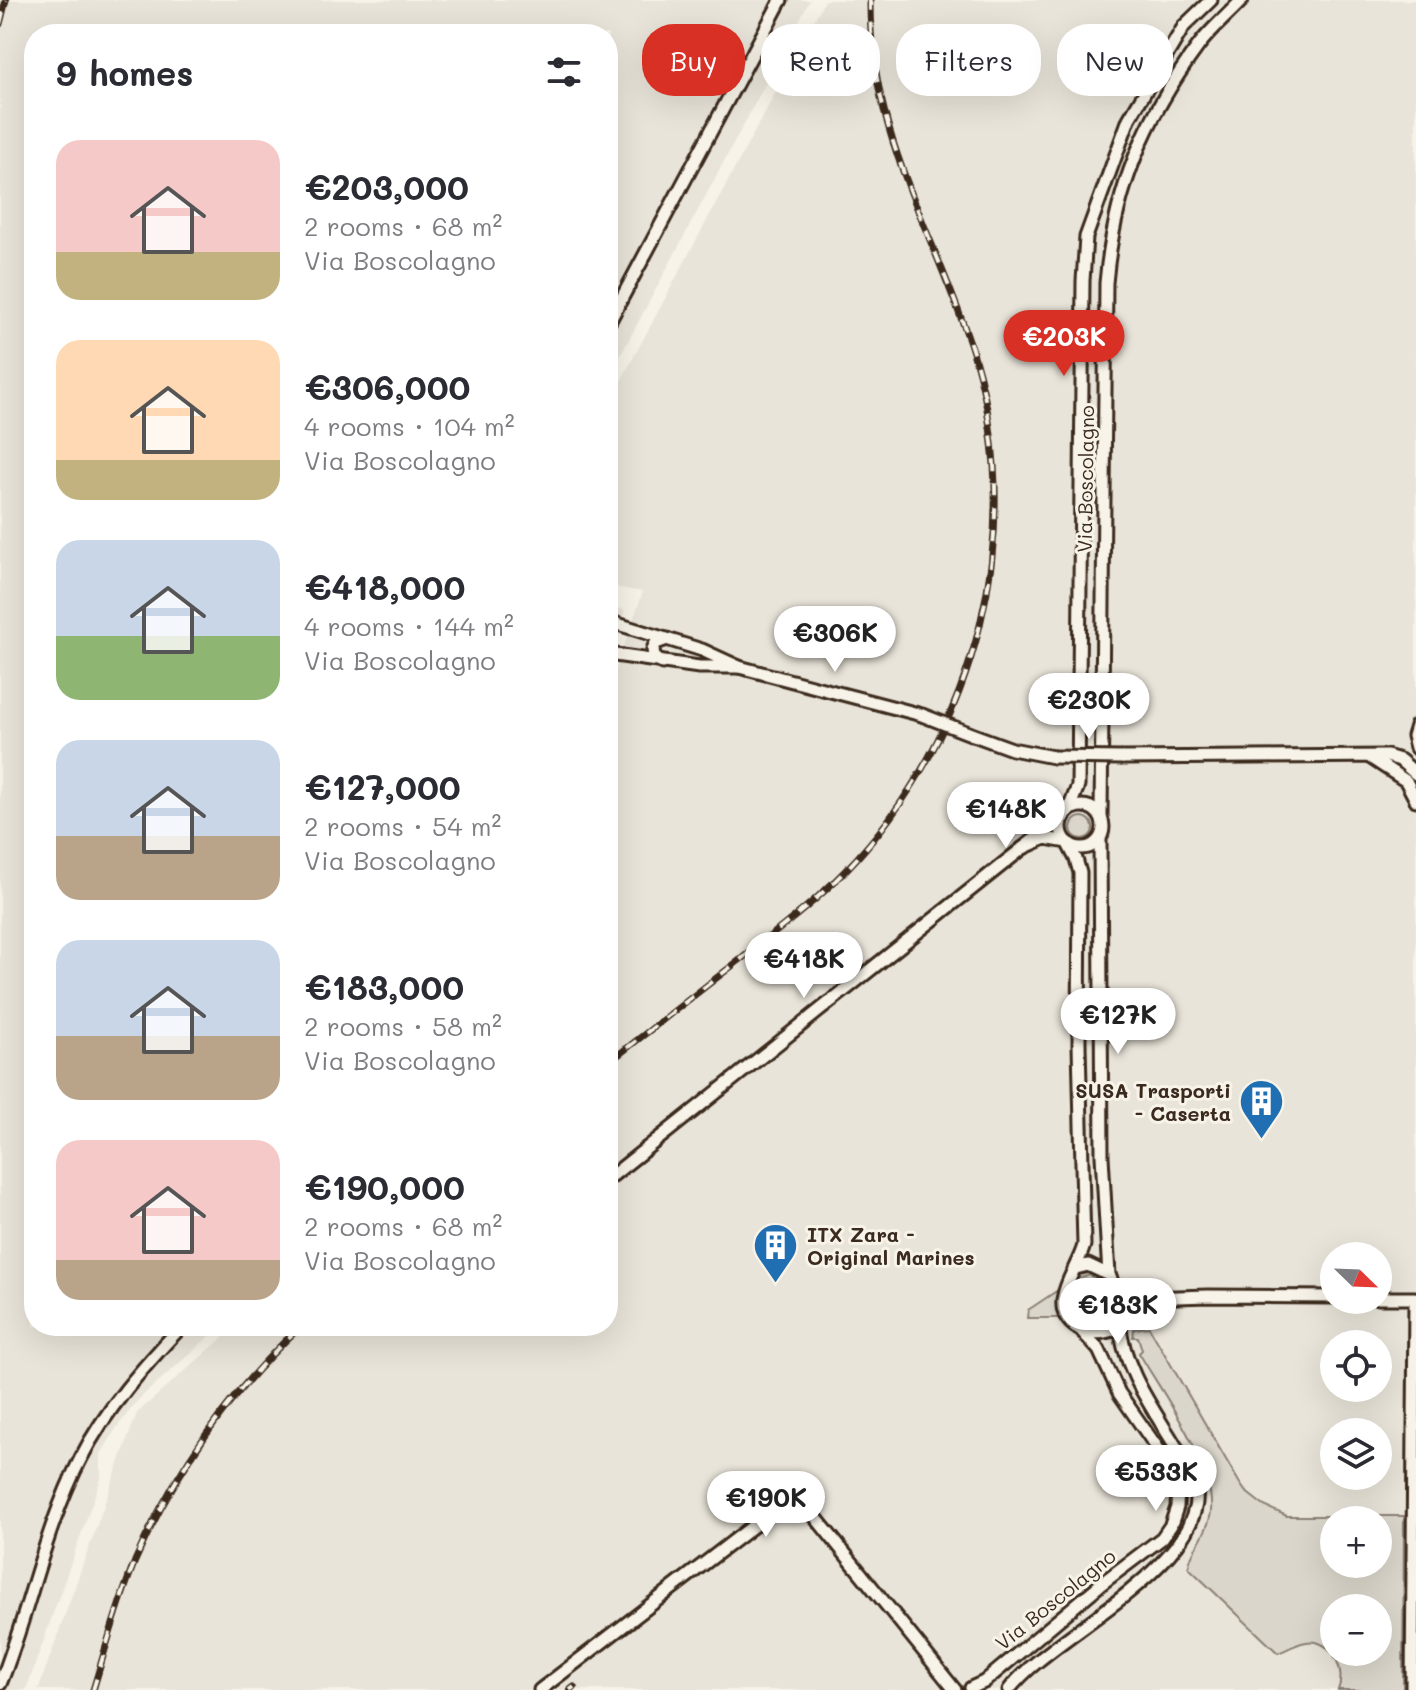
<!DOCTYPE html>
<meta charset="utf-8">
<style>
:root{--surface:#fff;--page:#f2f2f3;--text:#2b2b33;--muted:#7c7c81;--accent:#d93025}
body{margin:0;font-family:Mali,sans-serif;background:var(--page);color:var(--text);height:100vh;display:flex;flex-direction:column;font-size:30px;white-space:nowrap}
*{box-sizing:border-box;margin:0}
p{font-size:26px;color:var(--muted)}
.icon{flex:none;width:44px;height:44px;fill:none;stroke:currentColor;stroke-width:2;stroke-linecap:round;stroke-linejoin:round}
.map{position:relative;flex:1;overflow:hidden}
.panel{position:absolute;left:24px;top:24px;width:594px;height:1312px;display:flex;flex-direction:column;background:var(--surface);border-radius:32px;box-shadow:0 8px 32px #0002}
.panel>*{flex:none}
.banner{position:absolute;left:642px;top:24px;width:654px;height:72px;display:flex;gap:16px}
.needle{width:52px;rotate:113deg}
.controls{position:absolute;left:1320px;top:1242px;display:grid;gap:16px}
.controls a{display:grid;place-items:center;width:72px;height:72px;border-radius:50%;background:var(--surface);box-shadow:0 8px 32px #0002;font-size:40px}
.price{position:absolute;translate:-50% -68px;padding:0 18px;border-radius:28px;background:#fff;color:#222;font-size:26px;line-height:52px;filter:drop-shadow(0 2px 4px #0008)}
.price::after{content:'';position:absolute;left:50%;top:48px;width:24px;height:18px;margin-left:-12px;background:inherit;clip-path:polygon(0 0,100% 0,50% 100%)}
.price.current{background:var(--accent);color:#fff}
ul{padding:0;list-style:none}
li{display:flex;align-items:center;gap:24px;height:200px;padding:0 32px}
li span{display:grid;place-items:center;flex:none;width:224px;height:160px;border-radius:24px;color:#555}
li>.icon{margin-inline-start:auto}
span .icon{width:96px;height:96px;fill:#fffc;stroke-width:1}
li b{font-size:34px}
h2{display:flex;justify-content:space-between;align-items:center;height:96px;padding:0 32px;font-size:34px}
.chip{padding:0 28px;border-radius:32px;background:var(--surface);box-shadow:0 8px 32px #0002;font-size:28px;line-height:72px}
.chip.current{background:var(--accent);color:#fff}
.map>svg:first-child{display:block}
</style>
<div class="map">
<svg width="1416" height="1690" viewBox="0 0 1416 1690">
<rect width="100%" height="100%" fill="#f7f3e8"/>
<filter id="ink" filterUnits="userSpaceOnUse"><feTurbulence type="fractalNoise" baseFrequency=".0125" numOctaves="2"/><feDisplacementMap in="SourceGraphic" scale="16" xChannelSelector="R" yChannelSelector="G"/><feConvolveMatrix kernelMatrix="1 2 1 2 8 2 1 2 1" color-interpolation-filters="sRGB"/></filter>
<g filter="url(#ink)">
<g fill="#e9e4d9" fill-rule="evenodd">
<path d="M0,0H810L608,379V34H34V1326H221L139,1399L117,1427L101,1454V1478L26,1690H0Z"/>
<path d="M825,0H1416V1690H38L137,1413L236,1326H608V691L643,592L608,586V405ZM1334,1256H1378V1300H1334ZM1334,1344H1378V1388H1334ZM1334,1432H1378V1476H1334ZM1334,1520H1378V1564H1334ZM1334,1608H1378V1652H1334Z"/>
<path d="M608,605L625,610L608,675Z"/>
</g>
<g fill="#dbd6cb" stroke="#8b8074" stroke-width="2" fill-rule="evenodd">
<circle cx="1082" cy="828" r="11"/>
<path d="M1090,1275C1124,1293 1108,1346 1075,1315L1073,1295L1077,1279Z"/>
<path d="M1058,1290L1056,1302L1060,1318H1027L1028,1310Z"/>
<path d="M1149,1327L1239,1482L1245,1491L1264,1506L1287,1516H1404L1403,1690H1338C1345,1673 1336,1647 1316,1642C1303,1639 1289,1649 1278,1653L1189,1568C1188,1553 1209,1534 1211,1511C1215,1464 1162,1393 1139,1353L1142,1350L1138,1337H1133L1134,1329ZM1334,1520H1378V1564H1334ZM1334,1608H1378V1652H1334Z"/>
</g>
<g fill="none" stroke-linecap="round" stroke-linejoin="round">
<defs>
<g id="street">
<path d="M608,324L781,0"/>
<path d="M608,621L702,650L739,667H699L608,654"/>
<path d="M662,663L654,657L653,649L656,643L667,639"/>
<path d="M739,667L922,715"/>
<path d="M1416,726L1413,736L1416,748"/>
<path d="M971,734L1012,749L1053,757"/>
<path d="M1122,758L1387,756L1400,760L1416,774"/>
<path d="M1371,758L1406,781L1416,800"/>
<circle cx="1082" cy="827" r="21"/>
<path d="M1068,811L1078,786L1083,281L1086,237L1129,119L1184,26L1211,0"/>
<path d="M1064,816L1023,848L1045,838L1067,842L1076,859L1080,873L1079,1045L1084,1245C1078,1270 1045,1305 1076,1327C1088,1335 1100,1334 1113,1330C1125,1314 1117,1291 1109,1275L1088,1265L1076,1268"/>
<path d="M1101,816L1106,283C1114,191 1144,119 1199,45C1211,29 1228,15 1242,0"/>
<path d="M1100,839L1102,1156L1109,1275"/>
<path d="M608,1179L1023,848"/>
<path d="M1378,1298H1415L1412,1690"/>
<path d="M1117,1299L1208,1296L1334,1297"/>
<path d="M0,1684C30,1610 44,1529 81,1458C105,1410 145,1365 182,1326"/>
<path d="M971,1688L984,1682L1101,1584L1162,1538L1171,1525L1177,1507L1178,1488L1158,1449L1119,1393L1099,1350L1081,1330"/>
<path d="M540,1690L796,1493L955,1690"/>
<path d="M1009,1690C1050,1633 1227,1558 1192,1473C1187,1462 1179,1452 1173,1442C1149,1403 1123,1367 1119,1320"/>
</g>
</defs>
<use href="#street" stroke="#3b2a1e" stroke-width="17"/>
<use href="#street" stroke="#f7f3e8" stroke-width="11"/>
<defs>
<g id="rail">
<path d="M0,24L6,0"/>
<path d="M608,1063C654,1027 699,991 745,956C779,929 814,903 844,872C978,735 1031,525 970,343C930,225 869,129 870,0"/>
<path d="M93,1690C106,1647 118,1603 135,1561C173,1474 231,1390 301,1326"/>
<path d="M570,1690L574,1687"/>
</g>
</defs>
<use href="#rail" stroke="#3b2a1e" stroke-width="7"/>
<use href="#rail" stroke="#f7f3e8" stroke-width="4" stroke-dasharray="12" stroke-linecap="butt"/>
<defs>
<g id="street-bridge">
<path d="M922,715L971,734"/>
<path d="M1053,757L1122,758"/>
</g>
</defs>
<use href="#street-bridge" stroke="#3b2a1e" stroke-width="17" stroke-linecap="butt"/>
<use href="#street-bridge" stroke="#f7f3e8" stroke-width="11"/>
</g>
</g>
<defs>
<symbol id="building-pin" viewBox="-11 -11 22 30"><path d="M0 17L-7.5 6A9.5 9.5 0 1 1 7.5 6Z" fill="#1f6fb2" stroke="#f7f3e8"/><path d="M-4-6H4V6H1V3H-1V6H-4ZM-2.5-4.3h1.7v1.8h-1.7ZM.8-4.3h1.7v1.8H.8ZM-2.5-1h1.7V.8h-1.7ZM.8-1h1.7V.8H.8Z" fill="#fff"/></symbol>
</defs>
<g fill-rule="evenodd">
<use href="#building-pin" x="1236" y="1076" width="51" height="69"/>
<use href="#building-pin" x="750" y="1220" width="51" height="69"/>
</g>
<g text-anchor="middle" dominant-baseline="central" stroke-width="6" stroke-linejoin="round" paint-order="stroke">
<g font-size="20" fill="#3b2a1e" stroke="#f7f3e8">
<text transform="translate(1085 479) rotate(-89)">Via Boscolagno</text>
<text transform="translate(1055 1599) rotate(-39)">Via Boscolagno</text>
</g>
<g font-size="20" font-weight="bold" fill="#3b2a1e" stroke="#f7f3e8" text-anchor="end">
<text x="1231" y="1090">SUSA Trasporti<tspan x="1231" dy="23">- Caserta</tspan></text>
<text x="807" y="1234" text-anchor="start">ITX Zara -<tspan x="807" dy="23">Original Marines</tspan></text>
</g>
</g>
</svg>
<div class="controls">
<a><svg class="needle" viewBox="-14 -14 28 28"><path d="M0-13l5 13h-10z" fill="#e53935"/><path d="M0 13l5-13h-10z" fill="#7c7c81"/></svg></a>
<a><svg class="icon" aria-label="locate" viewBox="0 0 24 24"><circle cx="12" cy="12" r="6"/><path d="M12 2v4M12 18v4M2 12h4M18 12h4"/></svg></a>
<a><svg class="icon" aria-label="layers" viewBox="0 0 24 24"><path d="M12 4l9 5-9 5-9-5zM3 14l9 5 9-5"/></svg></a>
<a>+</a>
<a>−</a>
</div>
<b class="price current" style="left:1064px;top:378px">€203K</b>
<b class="price" style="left:835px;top:674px">€306K</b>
<b class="price" style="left:1089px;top:741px">€230K</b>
<b class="price" style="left:1006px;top:850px">€148K</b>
<b class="price" style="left:804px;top:1000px">€418K</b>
<b class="price" style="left:1118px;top:1056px">€127K</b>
<b class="price" style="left:1118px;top:1346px">€183K</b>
<b class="price" style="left:1156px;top:1513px">€533K</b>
<b class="price" style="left:766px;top:1539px">€190K</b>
<div class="banner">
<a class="chip current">Buy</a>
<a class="chip">Rent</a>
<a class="chip">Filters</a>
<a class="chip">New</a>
</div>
<section class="panel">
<h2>9 homes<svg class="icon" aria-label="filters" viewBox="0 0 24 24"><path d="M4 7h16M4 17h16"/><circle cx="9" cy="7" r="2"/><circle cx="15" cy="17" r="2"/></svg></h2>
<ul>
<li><span style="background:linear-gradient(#f6c9c9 70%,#c2b280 0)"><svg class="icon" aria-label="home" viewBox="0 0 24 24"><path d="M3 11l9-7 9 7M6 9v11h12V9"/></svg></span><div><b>€203,000</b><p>2 rooms · 68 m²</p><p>Via Boscolagno</p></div></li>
<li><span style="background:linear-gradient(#ffd9b3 75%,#c2b280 0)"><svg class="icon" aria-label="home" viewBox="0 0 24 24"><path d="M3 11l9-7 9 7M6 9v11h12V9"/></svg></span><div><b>€306,000</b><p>4 rooms · 104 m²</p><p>Via Boscolagno</p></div></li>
<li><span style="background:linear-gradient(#c9d6e8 60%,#8fb573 0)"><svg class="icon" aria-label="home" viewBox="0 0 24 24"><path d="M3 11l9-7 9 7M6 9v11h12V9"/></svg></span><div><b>€418,000</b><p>4 rooms · 144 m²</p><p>Via Boscolagno</p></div></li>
<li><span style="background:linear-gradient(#c9d6e8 60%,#b9a48a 0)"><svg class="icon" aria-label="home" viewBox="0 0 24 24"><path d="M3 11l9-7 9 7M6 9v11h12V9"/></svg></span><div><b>€127,000</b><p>2 rooms · 54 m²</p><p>Via Boscolagno</p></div></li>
<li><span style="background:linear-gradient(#c9d6e8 60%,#b9a48a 0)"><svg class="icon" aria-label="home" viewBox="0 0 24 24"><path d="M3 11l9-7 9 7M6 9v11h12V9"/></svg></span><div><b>€183,000</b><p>2 rooms · 58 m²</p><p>Via Boscolagno</p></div></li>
<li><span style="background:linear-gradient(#f6c9c9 75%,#b9a48a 0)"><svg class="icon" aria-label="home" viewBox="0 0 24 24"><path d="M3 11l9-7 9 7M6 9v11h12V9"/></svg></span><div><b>€190,000</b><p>2 rooms · 68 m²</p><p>Via Boscolagno</p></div></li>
</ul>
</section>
</div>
